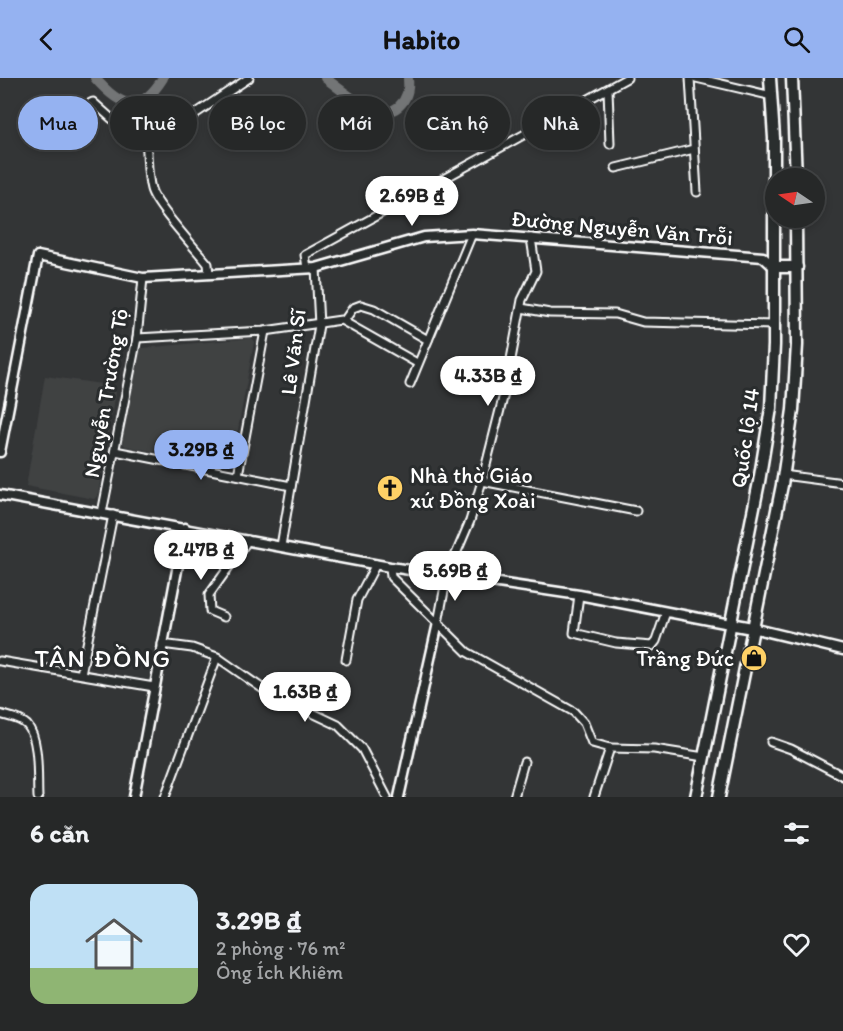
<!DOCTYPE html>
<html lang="vi">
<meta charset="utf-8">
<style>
:root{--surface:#262828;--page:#323434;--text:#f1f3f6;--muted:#a4a6a8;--line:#424445;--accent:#95b2f1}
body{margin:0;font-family:Itim,sans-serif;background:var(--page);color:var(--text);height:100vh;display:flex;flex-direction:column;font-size:22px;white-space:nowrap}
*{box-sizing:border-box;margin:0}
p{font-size:20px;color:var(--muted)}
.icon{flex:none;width:33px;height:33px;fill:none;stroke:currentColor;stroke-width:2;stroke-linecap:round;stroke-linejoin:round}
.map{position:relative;height:719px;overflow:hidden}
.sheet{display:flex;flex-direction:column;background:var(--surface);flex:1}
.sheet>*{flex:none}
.banner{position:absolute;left:18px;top:18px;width:807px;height:54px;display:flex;gap:12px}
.needle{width:39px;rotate:283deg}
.buttons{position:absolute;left:765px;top:90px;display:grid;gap:12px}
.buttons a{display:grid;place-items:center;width:60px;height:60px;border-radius:50%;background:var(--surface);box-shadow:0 3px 9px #0003,0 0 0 2px var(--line);font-size:30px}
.price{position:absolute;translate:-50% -51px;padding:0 14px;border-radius:21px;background:#fff;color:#222;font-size:20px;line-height:39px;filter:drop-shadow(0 2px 3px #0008)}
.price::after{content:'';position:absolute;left:50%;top:36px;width:18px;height:14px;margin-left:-9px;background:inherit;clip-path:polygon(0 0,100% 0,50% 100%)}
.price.current{background:var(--accent);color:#111}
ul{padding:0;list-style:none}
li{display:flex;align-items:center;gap:18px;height:150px;padding:0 30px}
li+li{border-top:2px solid var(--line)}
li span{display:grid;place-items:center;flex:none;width:168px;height:120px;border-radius:18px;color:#555}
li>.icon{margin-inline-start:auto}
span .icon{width:72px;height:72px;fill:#fffc;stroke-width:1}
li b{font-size:26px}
h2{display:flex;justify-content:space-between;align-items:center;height:72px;padding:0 30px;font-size:26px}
.pill{padding:0 21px;border-radius:27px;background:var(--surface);box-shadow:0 3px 9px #0003,0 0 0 2px var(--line);font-size:21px;line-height:54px}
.pill.current{background:var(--accent);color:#111}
header{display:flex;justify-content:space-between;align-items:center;height:78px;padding:0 30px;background:var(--accent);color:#111;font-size:27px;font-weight:700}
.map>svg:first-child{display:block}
</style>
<header><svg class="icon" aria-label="back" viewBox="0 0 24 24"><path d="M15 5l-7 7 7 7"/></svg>Habito<svg class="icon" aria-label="search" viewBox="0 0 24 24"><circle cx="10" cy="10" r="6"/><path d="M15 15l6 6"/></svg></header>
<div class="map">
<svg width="843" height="719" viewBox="0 0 843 719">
<rect width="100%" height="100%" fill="#333536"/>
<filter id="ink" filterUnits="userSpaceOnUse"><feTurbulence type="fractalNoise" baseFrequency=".0167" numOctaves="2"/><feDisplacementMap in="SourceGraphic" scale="12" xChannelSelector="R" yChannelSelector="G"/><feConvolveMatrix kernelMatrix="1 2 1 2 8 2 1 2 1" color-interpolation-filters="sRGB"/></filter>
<g filter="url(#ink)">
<g fill="#404243">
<path d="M251,260L254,264L232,384L227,388L125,368L122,364L137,273L143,270Z"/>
<path d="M45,298L116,308L98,417L94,421L26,408Z"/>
</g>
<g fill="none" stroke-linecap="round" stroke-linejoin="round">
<g stroke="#737576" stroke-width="10">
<path d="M95,0C121,30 140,37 163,0"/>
<path d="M325,0C339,10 354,23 369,30C393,42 411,24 408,0"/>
</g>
<defs>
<g id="minor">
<path d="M690,0L697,114"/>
<path d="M696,0L772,18"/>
<path d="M608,11L610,66"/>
<path d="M85,28L93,24L112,41L141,42C150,64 145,89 151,111C155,127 196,171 208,186L209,196"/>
<path d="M147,68L249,0"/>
<path d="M616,90L694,71"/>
<path d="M307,190L305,177L627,0"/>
<path d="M521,230L550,235L615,236L643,244L774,247"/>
<path d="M344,243L353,230L361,227L374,231L428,262"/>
<path d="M137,260L265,253L341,242L417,285"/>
<path d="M410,306L472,156"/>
<path d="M115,373L291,408"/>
<path d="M238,397L265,253"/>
<path d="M783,397L843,405"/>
<path d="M482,403L636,433"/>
<path d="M102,435L137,260L143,200"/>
<path d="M281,468L319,247L316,190"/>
<path d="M390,489L391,499L467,574L574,634L584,645L592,665L610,670L594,719"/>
<path d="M579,517L574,555L616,565L652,568L656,563L666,534"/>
<path d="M224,539L210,533L209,517L248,462"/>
<path d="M438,545L447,497L470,443L482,403L506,308L522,222L536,193L531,160"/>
<path d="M162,566L192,570L217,579L266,613L338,647L362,671L387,719"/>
<path d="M346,582L357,522L376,486"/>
<path d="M0,583L154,609"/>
<path d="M81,596L113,437"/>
<path d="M0,636C9,639 20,640 27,647C40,661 37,701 38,719"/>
<path d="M771,664L791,671L843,698"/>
<path d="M610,670L654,671L704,679"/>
<path d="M165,719L217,579"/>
<path d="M514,719L524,684"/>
</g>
<g id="tertiary">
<path d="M0,374L38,178L143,200L316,190L424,159L472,156L763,179L774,189"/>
<path d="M0,417L390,489L579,517L730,546"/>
<path d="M752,550L843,572"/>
<path d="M134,719L185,450"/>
<path d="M399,719L438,545"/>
</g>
<g id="trunk">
<path d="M792,0L796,100"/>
<path d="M774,189H797"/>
<path d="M730,546L752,550"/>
<path d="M696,719L759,404L771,330L774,267V60L770,0"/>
<path d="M719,719L782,407L793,332L797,267L796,140"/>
</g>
</defs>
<use href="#minor" stroke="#fff" stroke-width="11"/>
<use href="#tertiary" stroke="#fff" stroke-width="13"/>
<use href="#trunk" stroke="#fff" stroke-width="15"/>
<use href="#minor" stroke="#2a2d2e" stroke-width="7"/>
<use href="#tertiary" stroke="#2a2d2e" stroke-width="8"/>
<use href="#trunk" stroke="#2a2d2e" stroke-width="10"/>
</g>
</g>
<defs>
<symbol id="church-disc" viewBox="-11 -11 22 22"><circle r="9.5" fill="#ffd166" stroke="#2a2d2e"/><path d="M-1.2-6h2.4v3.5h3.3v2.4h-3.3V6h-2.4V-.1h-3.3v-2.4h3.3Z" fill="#111"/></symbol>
<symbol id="shop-disc" viewBox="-11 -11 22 22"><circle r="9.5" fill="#ffd166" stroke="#2a2d2e"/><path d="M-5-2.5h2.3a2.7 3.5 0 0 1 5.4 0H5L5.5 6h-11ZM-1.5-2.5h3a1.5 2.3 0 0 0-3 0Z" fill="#111"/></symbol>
</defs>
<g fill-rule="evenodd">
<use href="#church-disc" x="375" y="395" width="30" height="30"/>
<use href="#shop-disc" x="739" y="565" width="30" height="30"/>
</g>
<g text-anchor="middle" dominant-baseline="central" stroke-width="6" stroke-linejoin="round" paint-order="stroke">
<g font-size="22" fill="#fff" stroke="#2a2d2e">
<text transform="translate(622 150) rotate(5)">Đường Nguyễn Văn Trỗi</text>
<text transform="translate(293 274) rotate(-83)">Lê Văn Sĩ</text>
<text transform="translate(106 315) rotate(-80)">Nguyễn Trường Tộ</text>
<text transform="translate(745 360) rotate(-82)">Quốc lộ 14</text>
</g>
<g font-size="22" fill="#fff" stroke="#2a2d2e" text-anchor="start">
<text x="410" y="397">Nhà thờ Giáo<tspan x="410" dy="25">xứ Đồng Xoài</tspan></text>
<text x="734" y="580" text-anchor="end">Trầng Đức</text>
</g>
<g font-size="26" letter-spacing="1.5" fill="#fff" stroke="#2a2d2e">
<text x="103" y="580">TÂN ĐỒNG</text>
</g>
</g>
</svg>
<div class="buttons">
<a><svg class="needle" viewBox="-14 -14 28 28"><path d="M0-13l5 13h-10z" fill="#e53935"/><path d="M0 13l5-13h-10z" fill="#a4a6a8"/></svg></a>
</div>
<b class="price" style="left:412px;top:149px">2.69B ₫</b>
<b class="price" style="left:488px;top:329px">4.33B ₫</b>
<b class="price current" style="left:201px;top:403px">3.29B ₫</b>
<b class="price" style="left:201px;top:503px">2.47B ₫</b>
<b class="price" style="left:455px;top:524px">5.69B ₫</b>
<b class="price" style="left:305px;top:645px">1.63B ₫</b>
<div class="banner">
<a class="pill current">Mua</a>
<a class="pill">Thuê</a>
<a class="pill">Bộ lọc</a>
<a class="pill">Mới</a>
<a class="pill">Căn hộ</a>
<a class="pill">Nhà</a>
</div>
</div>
<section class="sheet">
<h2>6 căn<svg class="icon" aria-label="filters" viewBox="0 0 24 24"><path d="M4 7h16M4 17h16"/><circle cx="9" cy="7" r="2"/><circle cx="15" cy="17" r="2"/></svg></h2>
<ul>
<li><span style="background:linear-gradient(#bfe0f5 70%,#8fb573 0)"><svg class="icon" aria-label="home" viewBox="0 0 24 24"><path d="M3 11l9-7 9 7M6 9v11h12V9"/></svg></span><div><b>3.29B ₫</b><p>2 phòng · 76 m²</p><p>Ông Ích Khiêm</p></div><svg class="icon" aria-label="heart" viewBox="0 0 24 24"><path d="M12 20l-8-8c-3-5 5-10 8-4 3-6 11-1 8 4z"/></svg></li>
</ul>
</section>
